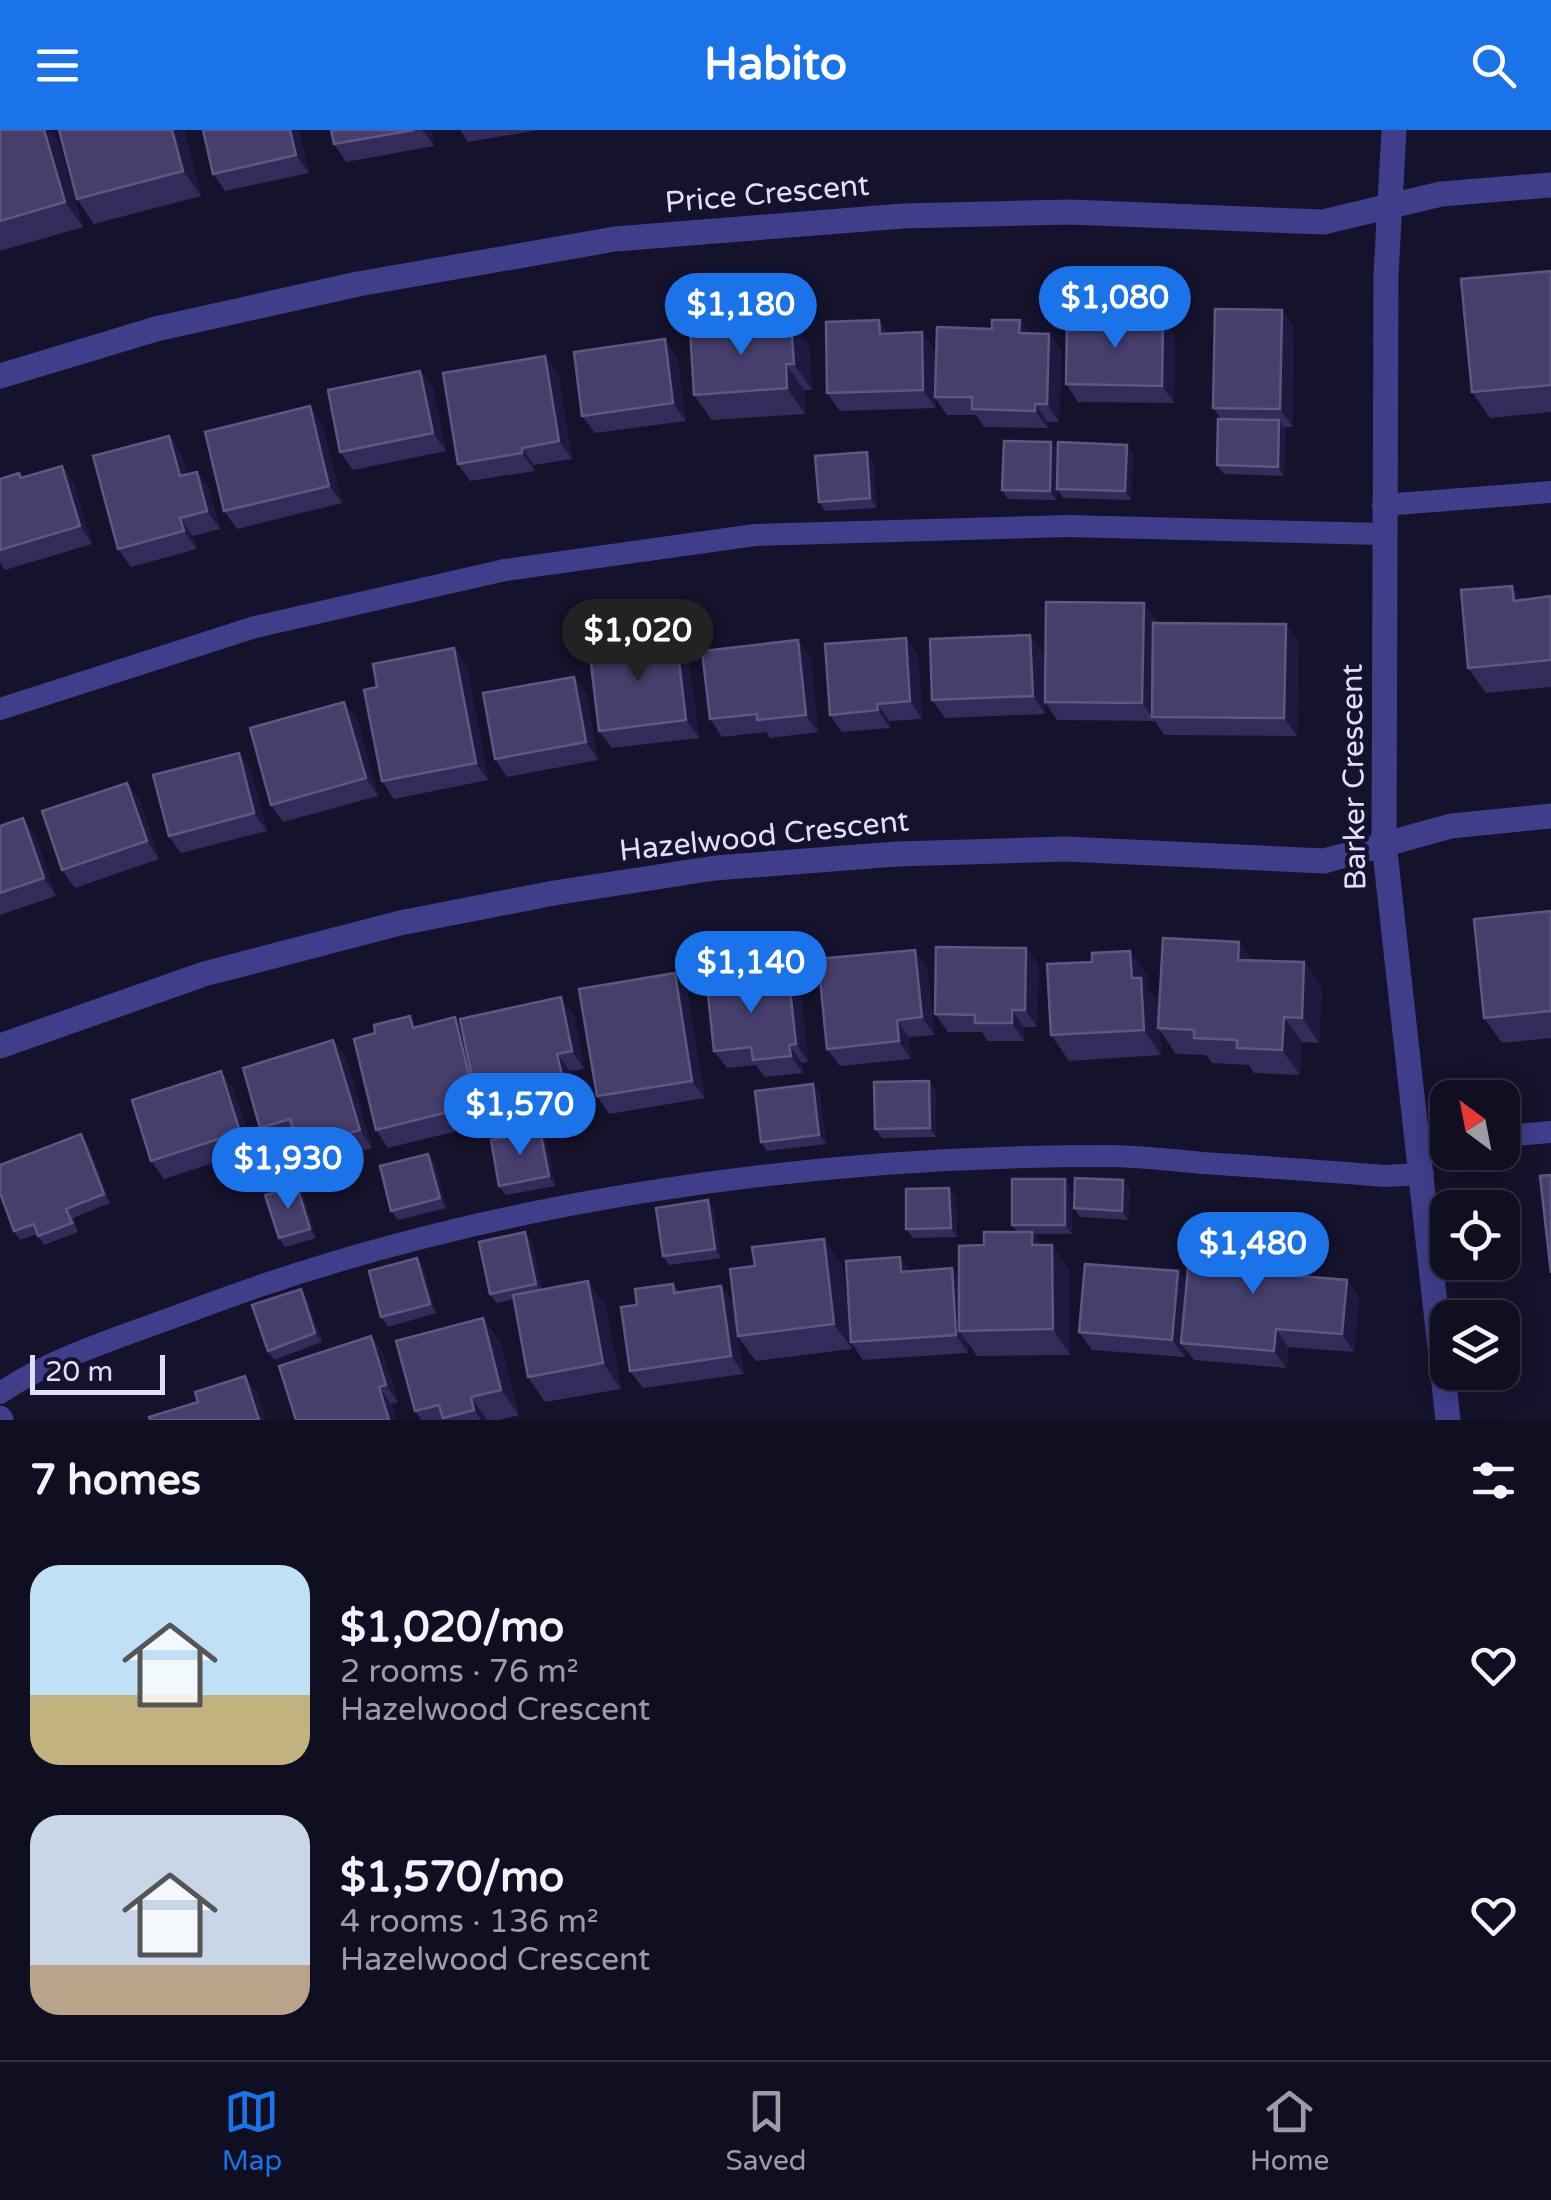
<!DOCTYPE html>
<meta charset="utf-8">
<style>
:root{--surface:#100e21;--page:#1e1c2e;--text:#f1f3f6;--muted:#9c9ca5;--line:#302e3f;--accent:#1a73e8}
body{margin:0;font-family:"Varela Round",sans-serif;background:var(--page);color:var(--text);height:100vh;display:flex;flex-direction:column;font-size:38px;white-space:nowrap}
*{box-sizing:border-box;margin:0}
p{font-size:32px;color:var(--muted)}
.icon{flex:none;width:55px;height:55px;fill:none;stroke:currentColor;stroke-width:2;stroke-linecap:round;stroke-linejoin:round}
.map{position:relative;height:1290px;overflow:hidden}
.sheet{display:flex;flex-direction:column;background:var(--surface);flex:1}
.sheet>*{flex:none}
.needle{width:65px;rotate:328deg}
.controls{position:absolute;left:1430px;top:950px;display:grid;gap:20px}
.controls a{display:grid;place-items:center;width:90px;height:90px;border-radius:20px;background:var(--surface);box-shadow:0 5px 25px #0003,0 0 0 2px var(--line);font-size:50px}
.scale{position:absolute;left:30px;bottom:25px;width:135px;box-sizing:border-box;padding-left:10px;border:5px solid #e0ddff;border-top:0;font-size:28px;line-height:35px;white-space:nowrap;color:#e0ddff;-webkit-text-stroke:8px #15122c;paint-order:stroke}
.price{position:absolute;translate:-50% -85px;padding:0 22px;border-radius:35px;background:var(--accent);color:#fff;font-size:32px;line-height:65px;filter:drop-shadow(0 2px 5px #0008)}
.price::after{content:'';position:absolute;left:50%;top:60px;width:30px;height:22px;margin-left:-15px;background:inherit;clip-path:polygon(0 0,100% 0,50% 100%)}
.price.selected{background:#222;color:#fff}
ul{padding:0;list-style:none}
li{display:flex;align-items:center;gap:30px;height:250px;padding:0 30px}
li span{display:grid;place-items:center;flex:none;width:280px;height:200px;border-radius:30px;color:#555}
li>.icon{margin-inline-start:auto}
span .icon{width:120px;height:120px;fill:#fffc;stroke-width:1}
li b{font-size:42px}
h2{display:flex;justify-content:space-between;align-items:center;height:120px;padding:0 30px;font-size:42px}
header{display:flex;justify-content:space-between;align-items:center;height:130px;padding:0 30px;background:var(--accent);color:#fff;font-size:45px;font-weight:700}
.menu{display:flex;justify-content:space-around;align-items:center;height:140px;border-top:2px solid var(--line);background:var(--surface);font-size:28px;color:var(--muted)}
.menu a{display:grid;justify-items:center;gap:5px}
.menu .selected{color:var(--accent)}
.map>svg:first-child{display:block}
</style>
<header><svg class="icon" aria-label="menu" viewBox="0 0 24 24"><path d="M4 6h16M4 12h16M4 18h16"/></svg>Habito<svg class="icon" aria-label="search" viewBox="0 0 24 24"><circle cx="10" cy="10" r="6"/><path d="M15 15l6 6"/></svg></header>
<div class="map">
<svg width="1551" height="1290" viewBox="0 0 1551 1290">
<rect width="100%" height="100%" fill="#15122c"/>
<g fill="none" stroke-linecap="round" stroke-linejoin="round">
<g stroke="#3e3e8b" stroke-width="22">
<path d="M1383,375L1551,362"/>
<path d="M0,579L255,497L505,440L755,405L1068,396L1383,404"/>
<path d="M1502,1006L1551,1002"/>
<path d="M1420,1016L1448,1012"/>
<path d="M0,1263C60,1223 134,1203 201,1177C483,1071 805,1026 1105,1026C1138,1026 1171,1030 1203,1033C1264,1037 1324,1041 1384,1046L1423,1044"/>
</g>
<g stroke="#3e3e8b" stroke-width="25">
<path d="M1394,0L1386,145L1384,713L1448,1290"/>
<path d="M0,246L156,199L358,154L615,109L903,86L1070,82L1323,92L1441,64L1551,55"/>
<path d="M0,916L204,844L400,793L554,763L715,738L897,724L1066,719L1324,731L1451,696L1551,686"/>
</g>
<path stroke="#3e3e8b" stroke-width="25" d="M0,1288L1,1290"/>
</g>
<g fill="#332b59">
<path d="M0,0L57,9L83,97L0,121Z"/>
<path d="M184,0L201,66L94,94L77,69Z"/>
<path d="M299,0L309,43L225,61L213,44Z"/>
<path d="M331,0H431L434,16L346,32L334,14Z"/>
<path d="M460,0H538L468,12Z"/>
<path d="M1551,141V282L1490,288L1472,262Z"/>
<path d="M1163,188L1175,206L1174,273L1078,272L1066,254Z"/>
<path d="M1020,190L1029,204H1049L1062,222L1059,292H1048V298L984,297L976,285H947L935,268L936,278L840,281L827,263L888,203L922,202L934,220L935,255L992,199Z"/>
<path d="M1294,197L1293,297H1284L1286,300L1284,346L1224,344L1217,335L1221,289L1213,278Z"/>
<path d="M809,217L812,260H804L805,284L712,290L694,265Z"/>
<path d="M545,226L558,244L572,329L534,335L535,341L470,351L458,334Z"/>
<path d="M677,227L686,291L595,303L582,286Z"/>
<path d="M420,241L433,259L446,321L353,340L340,322Z"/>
<path d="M310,276L322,294L342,373L237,399L224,381Z"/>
<path d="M169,306L181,323L187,344L197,342L209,359L220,399L193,406L197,419L131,437L118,419Z"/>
<path d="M1051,312L1058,321L1133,324L1131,370L1063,368L1057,359L1056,370L1008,369L1002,360Z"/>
<path d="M867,322L873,332L877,378L825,381L819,372Z"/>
<path d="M62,336L74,354L92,414L5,440L0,433V349L23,348Z"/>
<path d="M1551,466V557L1486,563L1468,538L1522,470Z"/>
<path d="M1144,473L1156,491V493L1298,512L1297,606L1164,605L1155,591L1057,590L1045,572V584L945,588L932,570L1043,522L1045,571Z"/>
<path d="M906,508L918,526L922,589L890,591V598L842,602L830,585Z"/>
<path d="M454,518L467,536L488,650L394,669L382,651L377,557Z"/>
<path d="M688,524L699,608L612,618L599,601Z"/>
<path d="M811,528L818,602L770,608L766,602L722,607L710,589Z"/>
<path d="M574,547L586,564L598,630L507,647L495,629Z"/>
<path d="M344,572L357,589L378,666L283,692L271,675Z"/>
<path d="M239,623L251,641L267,701L181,723L169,706Z"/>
<path d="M127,653L140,671L159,729L75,758L62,740Z"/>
<path d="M0,696L35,706L56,766L0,785Z"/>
<path d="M1551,781V908L1502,913L1484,888Z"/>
<path d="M1026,818L1039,836L1037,897H1024V911H987L982,902H948L935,884Z"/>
<path d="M915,820L927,837L934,905L909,907L911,929L840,936L827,919Z"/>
<path d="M1130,821L1147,846L1148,859L1158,873L1159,883L1251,830L1304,832L1322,858L1319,913L1302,912L1300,945L1254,943L1249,935L1212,933L1206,925L1176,924L1160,901L1161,925L1069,931L1051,905L1092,832Z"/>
<path d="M748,854L801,867L808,932L802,933L803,943L765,947L756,935L727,938L714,921Z"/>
<path d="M687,861L705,968L609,984L597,966Z"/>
<path d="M574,885L584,939L570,941L577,976L491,994L488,991L489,993L388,1018L376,1000L375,903L417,897H462Z"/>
<path d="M333,910L346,928L372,1018L311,1037L299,1019L296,1008L273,1015L260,998Z"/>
<path d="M221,941L233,959L253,1020L164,1049L151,1031Z"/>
<path d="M936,960V1007L882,1008L875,999Z"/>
<path d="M820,963L826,1014L767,1021L761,1012Z"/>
<path d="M546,1009L555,1056L506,1065L499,1056Z"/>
<path d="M88,1014L110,1073L73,1088L78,1102L44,1115L37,1104L20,1110L14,1101Z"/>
<path d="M428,1024L435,1033L446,1078L398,1090L391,1081Z"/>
<path d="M297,1056L303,1065L316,1108L285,1117L279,1108Z"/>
<path d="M1071,1058L1072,1104H1034L1041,1115L1070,1140V1225L977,1226L968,1213V1223L863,1230L851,1212L852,1219L756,1231L738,1207L744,1244L643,1258L630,1241L637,1175L673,1154L679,1162L721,1156L734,1174L842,1134L851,1210L900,1127L910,1141L959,1148L984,1115L1017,1102L1012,1095Z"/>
<path d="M1130,1059L1128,1090L1080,1087L1074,1078Z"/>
<path d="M956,1067L957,1107L913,1108L906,1099Z"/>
<path d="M714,1080L721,1128L669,1135L663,1126Z"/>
<path d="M532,1111L542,1160L606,1176L621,1259L545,1272L528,1247L514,1169L497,1173L490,1164Z"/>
<path d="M1276,1113L1289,1131L1288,1145L1347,1150L1359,1168L1354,1222L1288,1217L1286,1238L1194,1230L1185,1219V1227L1092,1220L1079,1202L1178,1141L1187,1153Z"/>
<path d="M423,1137L436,1183L388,1197L381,1187Z"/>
<path d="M307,1169L322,1212L274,1230L268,1221Z"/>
<path d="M483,1188L501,1214L519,1285L499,1290H421L415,1281Z"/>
<path d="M371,1206L383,1223L398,1272L391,1274L396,1290H296Z"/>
</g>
<g fill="#1f1940">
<path d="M44,0H51L57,9L83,97L65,72Z"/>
<path d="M172,0H184L201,66L183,41Z"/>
<path d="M290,0H299L309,43L296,25Z"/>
<path d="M422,0H431L434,16Z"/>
<path d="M1282,180L1294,197L1293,297L1280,279Z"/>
<path d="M1163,188L1175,206L1174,273L1162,256Z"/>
<path d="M879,190L892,208L880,204Z"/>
<path d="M1020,190L1033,208L1019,203Z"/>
<path d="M791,192L809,217L812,260L794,234Z"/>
<path d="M922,202L934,220L936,278L923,260Z"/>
<path d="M1049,204L1062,222L1059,292L1047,274Z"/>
<path d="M665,209L677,227L686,291L673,273Z"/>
<path d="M545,226L558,244L572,329L559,311Z"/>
<path d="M786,234L804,260L805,284L787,258Z"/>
<path d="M420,241L433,259L446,321L433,303Z"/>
<path d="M1035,274L1048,292V298L1035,281Z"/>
<path d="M310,276L322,294L342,373L329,356Z"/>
<path d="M1279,290L1286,300L1284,346L1278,337Z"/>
<path d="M169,306L181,323L192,363L180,346Z"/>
<path d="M1051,312L1058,321L1056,370L1050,361Z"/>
<path d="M1127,315L1133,324L1131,370L1125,361Z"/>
<path d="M522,318L534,335L535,341L522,323Z"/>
<path d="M867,322L873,332L877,378L870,368Z"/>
<path d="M62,336L74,354L92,414L80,396Z"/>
<path d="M197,342L209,359L220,399L207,381Z"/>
<path d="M180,388L193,406L197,419L184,401Z"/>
<path d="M1512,456L1530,481L1514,471Z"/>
<path d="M1144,473L1156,491L1155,587H1152L1155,591L1142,573Z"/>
<path d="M1286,494L1298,512L1297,606L1284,588Z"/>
<path d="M1030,505L1043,522L1045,584L1033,566Z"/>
<path d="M676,506L688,524L699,608L686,590Z"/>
<path d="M906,508L918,526L922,589L910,571Z"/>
<path d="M798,510L811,528L818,602L806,585Z"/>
<path d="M454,518L467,536L488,650L476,633Z"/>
<path d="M574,547L586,564L598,630L586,612Z"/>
<path d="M344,572L357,589L378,666L366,648Z"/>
<path d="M877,574L890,591V598L878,580Z"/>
<path d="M239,623L251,641L267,701L254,683Z"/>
<path d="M127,653L140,671L159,729L147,711Z"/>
<path d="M23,688L35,706L56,766L44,748Z"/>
<path d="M1239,812L1257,838L1238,830Z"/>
<path d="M1026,818L1039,836L1037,897L1025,880Z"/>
<path d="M915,820L927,837L934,905L922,887Z"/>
<path d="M1130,821L1147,846L1148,859L1158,873L1160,898H1158L1160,901L1161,925L1144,900L1132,848Z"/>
<path d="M1304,832L1322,858L1319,913L1302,888Z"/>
<path d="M740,842L752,860L741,855Z"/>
<path d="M675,843L687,861L705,968L692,951Z"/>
<path d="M789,850L801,867L808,932L796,914Z"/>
<path d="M561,867L574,885L584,939L572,921Z"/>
<path d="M1012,880L1024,897V911L1012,893Z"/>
<path d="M455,887L467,905L478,977L489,993L476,975Z"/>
<path d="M1284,887L1302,912L1300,945L1282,920Z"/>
<path d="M897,890L909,907L911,929L899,911Z"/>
<path d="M333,910L346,928L372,1018L360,1000Z"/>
<path d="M789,915L802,933L803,943L791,926Z"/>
<path d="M557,924L570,941L577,976L565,958Z"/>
<path d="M221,941L233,959L253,1020L240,1002Z"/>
<path d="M929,951L936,960V1007L930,998Z"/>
<path d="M813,954L820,963L826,1014L819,1005Z"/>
<path d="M540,1000L546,1009L555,1056L549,1046Z"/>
<path d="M81,1004L88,1014L110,1073L104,1064Z"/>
<path d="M428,1024L435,1033L446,1078L440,1068Z"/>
<path d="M1065,1049L1071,1058L1072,1104L1065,1095Z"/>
<path d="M1123,1050L1130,1059L1128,1090L1122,1081Z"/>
<path d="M297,1056L303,1065L316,1108L310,1099Z"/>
<path d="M949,1058L956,1067L957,1107L951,1098Z"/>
<path d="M708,1070L714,1080L721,1128L715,1119Z"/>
<path d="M525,1102L532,1111L543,1163L536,1154Z"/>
<path d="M1032,1102L1049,1127L1032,1115Z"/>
<path d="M824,1109L842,1134L852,1219L834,1194Z"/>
<path d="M1276,1113L1289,1131L1286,1162L1274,1144Z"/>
<path d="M1052,1115L1070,1140V1225L1053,1199Z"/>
<path d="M900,1127L913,1145L901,1142Z"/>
<path d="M417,1128L423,1137L436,1183L430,1174Z"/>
<path d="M952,1138L964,1156L959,1201L968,1213V1223L956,1205Z"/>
<path d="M1178,1141L1191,1159L1181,1213L1185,1219V1227L1172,1210Z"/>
<path d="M1347,1150L1359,1168L1354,1222L1342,1204Z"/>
<path d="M588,1151L606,1176L621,1259L603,1233Z"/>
<path d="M721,1156L734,1174L744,1244L731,1226Z"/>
<path d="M301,1159L307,1169L322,1212L315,1203Z"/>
<path d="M483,1188L501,1214L519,1285L501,1260Z"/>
<path d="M1276,1199L1288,1217L1286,1238L1274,1221Z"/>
<path d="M371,1206L383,1223L398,1272L386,1255Z"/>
<path d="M245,1246L258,1264L266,1290H259Z"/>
<path d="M379,1257L391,1274L396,1290H389Z"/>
<path d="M471,1267L487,1290H481L474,1280Z"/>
</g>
<g fill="#463e6b" stroke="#5e5782" stroke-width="2.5">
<path d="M0,0H44L65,72L0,91Z"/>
<path d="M59,0H172L183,41L77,69Z"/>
<path d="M203,0H290L296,25L213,44Z"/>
<path d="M331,0H414L334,14Z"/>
<path d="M1551,141V255L1472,262L1461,149Z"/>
<path d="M1215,179L1282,180L1280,279L1213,278Z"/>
<path d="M1067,187L1163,188L1162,256L1066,254Z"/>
<path d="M879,190L880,204L922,202L923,260L827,263L826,192Z"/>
<path d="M992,190H1020L1019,203L1049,204L1047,274H1035V281L972,279V267H935L937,197L992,199Z"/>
<path d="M791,192L794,234H786L787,258L694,265L690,199Z"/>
<path d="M665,209L673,273L582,286L574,222Z"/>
<path d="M545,226L559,311L522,318V323L458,334L443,243Z"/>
<path d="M420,241L433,303L340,322L328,260Z"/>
<path d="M310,276L329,356L224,381L205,302Z"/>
<path d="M1218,289L1279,290L1278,337L1217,335Z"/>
<path d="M169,306L180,346L197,342L207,381L180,388L184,401L118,419L93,326Z"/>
<path d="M1004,311L1051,312L1050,361L1002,360Z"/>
<path d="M1058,312L1127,315L1125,361L1057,359Z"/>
<path d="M867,322L870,368L819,372L815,326Z"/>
<path d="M62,336L80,396L0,420V349L19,343L21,348Z"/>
<path d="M1512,456L1514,471L1551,466V530L1468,538L1461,460Z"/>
<path d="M1046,472L1144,473L1142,573L1045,572Z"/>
<path d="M1153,493L1286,494L1284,588L1152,587Z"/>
<path d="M1030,505L1033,566L932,570L930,509Z"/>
<path d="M676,506L686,590L599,601L589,517Z"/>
<path d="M906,508L910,571L877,574L878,580L830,585L825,514Z"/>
<path d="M798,510L806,585L757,590V584L710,589L702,521Z"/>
<path d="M454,518L476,633L382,651L364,560L377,557L373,534Z"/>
<path d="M574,547L586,612L495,629L483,563Z"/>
<path d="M344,572L366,648L271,675L250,598Z"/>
<path d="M239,623L254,683L169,706L153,645Z"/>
<path d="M127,653L147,711L62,740L42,681Z"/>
<path d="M23,688L44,748L0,763V696Z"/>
<path d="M1551,781V881L1484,888L1474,789Z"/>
<path d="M1163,808L1239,812L1238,830L1304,832L1302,888L1284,887L1282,920L1237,918V910L1194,908V900L1158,898Z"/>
<path d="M936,817L1026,818L1025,880H1012V893H975V885L935,884Z"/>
<path d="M915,820L922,887L897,890L899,911L827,919L818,829Z"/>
<path d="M1130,821L1132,848H1141L1144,900L1051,905L1047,834L1092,832V823Z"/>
<path d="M740,842L741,855L789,850L796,914L789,915L791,926L753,930L751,917L714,921L706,846Z"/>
<path d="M675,843L692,951L597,966L579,859Z"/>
<path d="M561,867L572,921L557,924L565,958L478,977L460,889Z"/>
<path d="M410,886L413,898L455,887L476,975L376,1000L354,909L375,903L374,895Z"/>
<path d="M333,910L360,1000L299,1019L290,989L260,998L243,938Z"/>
<path d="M221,941L240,1002L151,1031L132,970Z"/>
<path d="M929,951L930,998L875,999L874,952Z"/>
<path d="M813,954L819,1005L761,1012L755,961Z"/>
<path d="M540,1000L549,1046L499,1056L491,1010Z"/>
<path d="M81,1004L104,1064L66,1079L72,1093L38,1106L34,1094L14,1101L0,1063V1035Z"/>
<path d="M428,1024L440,1068L391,1081L380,1036Z"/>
<path d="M1551,1045V1143L1540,1046Z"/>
<path d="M1075,1048L1123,1050L1122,1081L1074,1078Z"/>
<rect x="1012" y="1049" width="53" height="46"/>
<path d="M297,1056L310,1099L279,1108L265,1065Z"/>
<path d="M949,1058L951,1098L906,1099V1059Z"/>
<path d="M708,1070L715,1119L663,1126L656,1078Z"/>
<path d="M525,1102L536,1154L490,1164L479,1112Z"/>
<path d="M984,1102H1032V1115H1052L1053,1199L959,1201V1116L984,1115Z"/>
<path d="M1191,1107L1276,1113L1274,1144L1347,1150L1342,1204L1276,1199L1274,1221L1181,1213Z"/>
<path d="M824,1109L834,1194L738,1206L730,1139L755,1136L752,1117Z"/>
<path d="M900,1127L901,1142L952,1138L956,1205L851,1212L846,1131Z"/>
<path d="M417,1128L430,1174L381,1187L369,1141Z"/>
<path d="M1085,1134L1178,1141L1172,1210L1079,1202Z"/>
<path d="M588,1151L603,1233L528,1247L513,1165Z"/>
<path d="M673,1154L674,1163L721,1156L731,1226L630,1241L621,1177L637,1175L635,1159Z"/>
<path d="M301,1159L315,1203L268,1221L252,1175Z"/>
<path d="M483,1188L501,1260L471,1267L474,1280L443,1288L439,1275L415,1281L396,1211Z"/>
<path d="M371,1206L386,1255L379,1257L389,1290H296L279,1236Z"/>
<path d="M245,1246L259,1290H150L149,1287L198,1272L195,1262Z"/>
</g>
<g text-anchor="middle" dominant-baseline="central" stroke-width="9" stroke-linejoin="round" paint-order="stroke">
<g font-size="30" fill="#e0ddff" stroke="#15122c">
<text transform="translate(767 64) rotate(-5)">Price Crescent</text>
<text transform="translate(1354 647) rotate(-91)">Barker Crescent</text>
<text transform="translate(764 706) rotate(-6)">Hazelwood Crescent</text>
</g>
</g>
</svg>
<div class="controls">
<a><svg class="needle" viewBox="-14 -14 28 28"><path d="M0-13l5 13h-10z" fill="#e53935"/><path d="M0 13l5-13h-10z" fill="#9c9ca5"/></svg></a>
<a><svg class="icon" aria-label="locate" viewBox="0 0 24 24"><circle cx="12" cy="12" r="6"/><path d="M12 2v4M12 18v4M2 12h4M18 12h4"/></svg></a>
<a><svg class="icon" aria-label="layers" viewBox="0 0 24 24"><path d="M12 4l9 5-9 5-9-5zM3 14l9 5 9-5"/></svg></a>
</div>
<div class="scale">20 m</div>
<b class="price" style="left:1115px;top:221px">$1,080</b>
<b class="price" style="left:741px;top:228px">$1,180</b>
<b class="price selected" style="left:638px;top:554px">$1,020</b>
<b class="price" style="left:751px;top:886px">$1,140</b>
<b class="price" style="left:520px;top:1028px">$1,570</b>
<b class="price" style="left:288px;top:1082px">$1,930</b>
<b class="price" style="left:1253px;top:1167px">$1,480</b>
</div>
<section class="sheet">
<h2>7 homes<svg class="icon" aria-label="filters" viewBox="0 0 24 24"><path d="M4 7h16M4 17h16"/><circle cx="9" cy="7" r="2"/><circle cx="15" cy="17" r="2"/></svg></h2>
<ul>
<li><span style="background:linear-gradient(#bfe0f5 65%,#c2b280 0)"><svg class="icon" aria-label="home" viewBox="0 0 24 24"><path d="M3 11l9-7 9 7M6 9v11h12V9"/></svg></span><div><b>$1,020/mo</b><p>2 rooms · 76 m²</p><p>Hazelwood Crescent</p></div><svg class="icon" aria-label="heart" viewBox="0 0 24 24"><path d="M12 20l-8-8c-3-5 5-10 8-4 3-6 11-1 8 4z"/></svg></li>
<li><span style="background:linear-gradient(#c9d6e8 75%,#b9a48a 0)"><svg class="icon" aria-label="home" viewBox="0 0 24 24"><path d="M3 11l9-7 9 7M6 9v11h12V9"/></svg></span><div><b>$1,570/mo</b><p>4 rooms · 136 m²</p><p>Hazelwood Crescent</p></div><svg class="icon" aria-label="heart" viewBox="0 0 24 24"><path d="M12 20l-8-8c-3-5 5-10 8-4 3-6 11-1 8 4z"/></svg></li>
</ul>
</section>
<nav class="menu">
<a class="selected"><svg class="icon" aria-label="map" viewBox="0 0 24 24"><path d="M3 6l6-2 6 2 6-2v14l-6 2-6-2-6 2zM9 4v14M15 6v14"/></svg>Map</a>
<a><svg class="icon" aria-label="saved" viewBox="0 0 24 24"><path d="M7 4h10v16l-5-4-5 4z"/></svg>Saved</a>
<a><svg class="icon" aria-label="home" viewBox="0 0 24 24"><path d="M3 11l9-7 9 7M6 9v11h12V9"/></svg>Home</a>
</nav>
